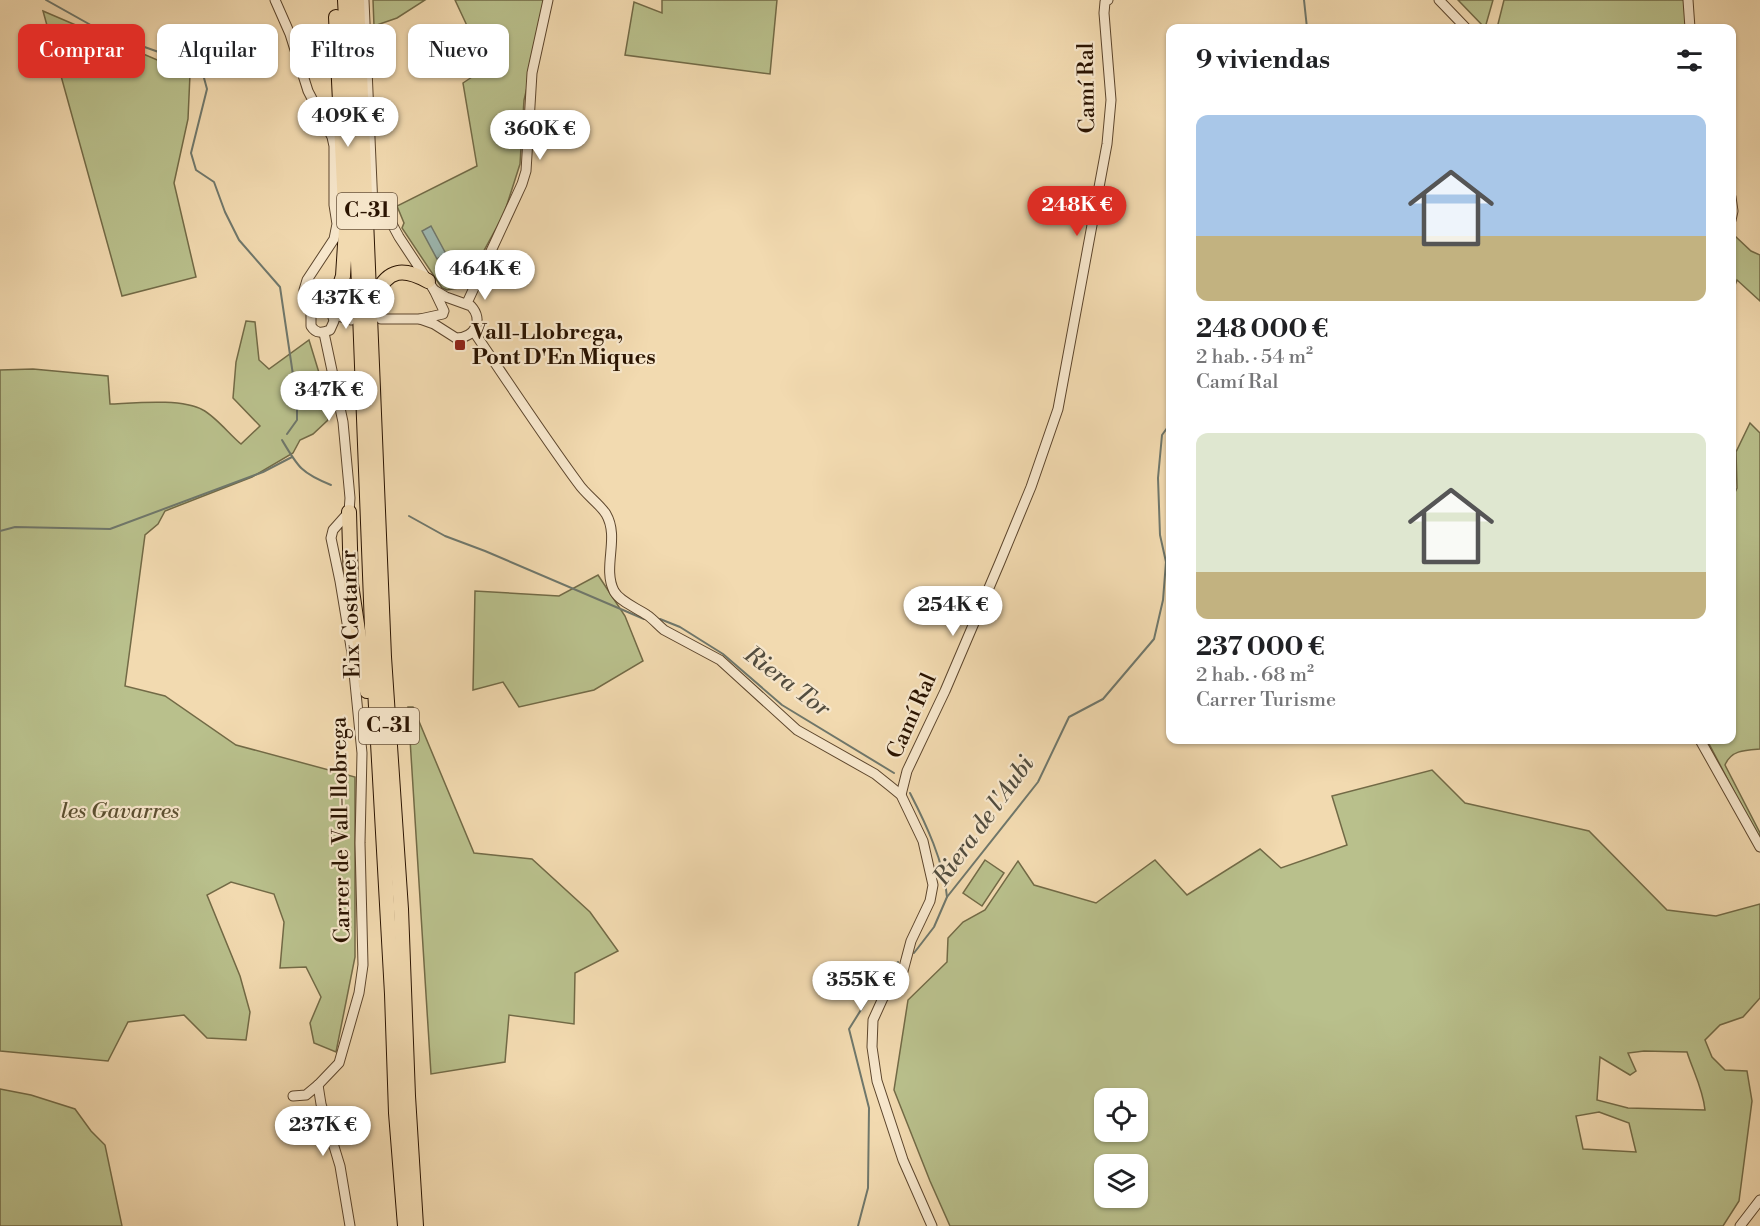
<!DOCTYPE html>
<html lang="es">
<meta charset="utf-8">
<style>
:root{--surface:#fff;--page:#f6f6f6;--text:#202124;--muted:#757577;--accent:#d93025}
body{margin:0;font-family:"Libre Bodoni",serif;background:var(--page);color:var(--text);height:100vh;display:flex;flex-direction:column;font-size:22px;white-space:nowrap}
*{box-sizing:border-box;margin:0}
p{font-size:20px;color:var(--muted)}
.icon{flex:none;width:33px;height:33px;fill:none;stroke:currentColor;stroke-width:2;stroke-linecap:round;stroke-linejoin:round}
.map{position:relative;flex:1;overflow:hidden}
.sheet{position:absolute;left:1166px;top:24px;width:570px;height:720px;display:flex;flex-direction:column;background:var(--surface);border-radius:12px;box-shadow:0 2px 4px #0004}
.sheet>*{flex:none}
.guide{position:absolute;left:18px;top:24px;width:570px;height:54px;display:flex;gap:12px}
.fabs{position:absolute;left:1094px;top:1088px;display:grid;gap:12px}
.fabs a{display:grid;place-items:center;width:54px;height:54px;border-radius:12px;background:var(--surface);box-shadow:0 2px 4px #0004;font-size:30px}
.price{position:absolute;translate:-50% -51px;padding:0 14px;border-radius:21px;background:#fff;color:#222;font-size:20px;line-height:39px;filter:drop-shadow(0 2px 3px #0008)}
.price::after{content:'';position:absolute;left:50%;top:36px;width:18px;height:14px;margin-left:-9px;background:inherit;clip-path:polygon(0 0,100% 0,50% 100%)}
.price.current{background:var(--accent);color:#fff}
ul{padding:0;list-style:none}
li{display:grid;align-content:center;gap:12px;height:318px;padding:0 30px}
li span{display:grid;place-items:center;height:186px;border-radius:12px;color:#555}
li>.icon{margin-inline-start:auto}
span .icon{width:108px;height:108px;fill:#fffc;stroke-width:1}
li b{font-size:26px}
h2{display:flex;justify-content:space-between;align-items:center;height:72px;padding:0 30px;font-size:26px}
.tag{padding:0 21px;border-radius:12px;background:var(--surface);box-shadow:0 2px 4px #0004;font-size:21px;line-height:54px}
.tag.current{background:var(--accent);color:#fff}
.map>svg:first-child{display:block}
</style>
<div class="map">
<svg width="1760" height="1226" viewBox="0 0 1760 1226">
<rect width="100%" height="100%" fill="#f2dab0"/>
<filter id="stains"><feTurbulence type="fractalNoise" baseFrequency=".00333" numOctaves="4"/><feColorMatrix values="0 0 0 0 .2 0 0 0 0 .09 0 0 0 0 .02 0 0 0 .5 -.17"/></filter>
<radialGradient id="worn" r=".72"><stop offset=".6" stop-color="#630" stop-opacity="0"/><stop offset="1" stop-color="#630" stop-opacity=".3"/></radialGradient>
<g fill="#b9c08c" stroke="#726a46" stroke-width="1.5" fill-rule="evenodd">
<path d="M373,0H425L397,18L374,26Z"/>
<path d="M455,0H548L524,100L520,164L504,214L464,287L447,290L442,288L402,228L404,223L397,206L477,166L463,83L487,67L475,26L469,30Z"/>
<path d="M662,0H777L770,74L625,55L634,2L662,13Z"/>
<path d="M1458,0H1493L1485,28Z"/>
<path d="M1504,0H1684L1686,28H1497Z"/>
<path d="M43,11L190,74L188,119L174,183L196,277L122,296Z"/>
<path d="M1735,236L1751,251L1760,255V301L1737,280L1731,296V253Z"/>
<path d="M246,321L255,322L259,360L269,369L309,340L320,376L328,420L313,434L300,440L293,453L252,477L165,511L158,524L145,535L125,686L165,696L236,745L355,777V957L336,1052L314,1043L310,1023L321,997L306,967L280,968L284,922L274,894L231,882L207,895L240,976L250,1012L246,1040L207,1038L184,1015L128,1022L108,1061L0,1051V370L33,369L108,376L110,404C134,403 182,398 203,410C216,417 230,435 241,444L260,426L233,398L236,362Z"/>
<path d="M1750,423L1760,433V749C1746,750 1731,750 1725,765L1760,833V841L1707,740H1731V501L1737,488L1736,452Z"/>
<path d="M598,575L625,616L643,661L594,690L519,707L503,682L473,690L475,591L559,596Z"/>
<path d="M408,707H413L474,853L532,859L590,912L618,951L575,973L574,1024L509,1015L505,1062L431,1074Z"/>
<path d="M1432,770L1465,803L1589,831L1667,910L1716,916L1760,904V998L1743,1017L1720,1025L1705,1040L1712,1057L1725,1070L1747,1071L1752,1101L1739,1201L1723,1226H950L930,1181L894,1090L908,1000L947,962L948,938L963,922L985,910L1018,861L1034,885L1096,903L1155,860L1187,895L1260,849L1281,868L1347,845L1332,796ZM1644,1051L1687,1052C1693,1071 1703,1089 1705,1110L1628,1108L1597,1100L1600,1057L1630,1075L1636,1071L1628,1053ZM1104,1098H1137V1131H1104ZM1599,1112L1629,1123L1636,1152L1583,1149L1576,1116ZM1104,1164H1137V1197H1104Z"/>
<path d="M985,860L1004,873L982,906L963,893Z"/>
<path d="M0,1089L31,1095L75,1109L91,1131L105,1145L122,1226H0Z"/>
</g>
<path fill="#9db9b3" stroke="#6f776b" stroke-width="1.5" d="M431,226L446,254L437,259L422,231Z"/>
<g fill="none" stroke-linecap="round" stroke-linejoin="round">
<g stroke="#6f776b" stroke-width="2">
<path d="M46,0L105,33L201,67L207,89L191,153L196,170L214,182L225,212L239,240L280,287L297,402V420L287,434"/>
<path d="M1304,0L1307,28"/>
<path d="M282,440C298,467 301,473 331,485"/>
<path d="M409,516L445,536L485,551L644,619"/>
<path d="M0,531L15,527L110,529L263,472L292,457"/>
<path d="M660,619L680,627L723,654L782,705L894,773"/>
<path d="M910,793C926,824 944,862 947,897"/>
<path d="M914,953L934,927L947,897L1038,782L1069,717L1103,699L1154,639L1163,600L1166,562L1160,535L1158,478L1162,435L1170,424"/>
<path d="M858,1226L868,1188L869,1108L849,1029L869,997L898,962"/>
</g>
<defs>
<g id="minor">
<path d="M275,0L290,34L308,91L332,137L334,146V205L337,224L334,239L307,280L304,290L307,301L314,311"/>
<path d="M364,0L373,207L392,224L399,237L434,290L444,311"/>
<path d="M1439,0L1466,28"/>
<path d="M1688,0L1690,28"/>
<path d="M1731,197L1733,211L1731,220"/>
<path d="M467,303L522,184L526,171L532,73L548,0"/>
<path d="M332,314L334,321L330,330C322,333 316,334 311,326V315L321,308L332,314L351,320"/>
<path d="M381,319H420L443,314"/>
<path d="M420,319L434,324L456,338C475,338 484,320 471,306L446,297L434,290"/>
<path d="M474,332C508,382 542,434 578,483C586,495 599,503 606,514C620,538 602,567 614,591C620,602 637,608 647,615C653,619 658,625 664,630L720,660L797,730L875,774L890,786L901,795L923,841L933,885L930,901L911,941L903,971L883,998L873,1020L872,1047L877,1081L903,1160L932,1226"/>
<path d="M1700,740L1760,847"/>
<path d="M901,795L907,771L945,691L1000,562L1031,487L1058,409L1107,144L1111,100L1104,13L1105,2L1108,0"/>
<path d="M318,1085L321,1104L340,1166L350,1226"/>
<path d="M293,1096L306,1095L318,1085L339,1063L359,993L363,965L360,843L362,753L352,653L340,581L331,538L333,530L349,512L350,498L343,422L324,333"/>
<path d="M1740,1226L1760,1200"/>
</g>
<g id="highway">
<path d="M345,0L355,183L373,653L392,994L396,1113L405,1226"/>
<path d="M357,0L384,657L401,909L408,1096L416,1226"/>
<path d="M376,295C388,268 404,268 428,281"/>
<path d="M325,309L337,294L343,276L346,229L336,17"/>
<path d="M349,512L351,584L367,691"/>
</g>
</defs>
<use href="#minor" stroke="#5c452c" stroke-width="11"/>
<use href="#highway" stroke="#2a1300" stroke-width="16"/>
<use href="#minor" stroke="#f7e7cc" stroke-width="9"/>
<use href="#highway" stroke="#f2dab0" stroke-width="14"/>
</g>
<rect fill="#8f2418" stroke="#f7e7cc" stroke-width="2" x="454" y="339" width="12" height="12" rx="3"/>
<g text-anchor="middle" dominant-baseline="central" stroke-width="4.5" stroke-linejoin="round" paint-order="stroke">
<g fill="#f7e7cc" stroke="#68533d" stroke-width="1.5">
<rect x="337" y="193" width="60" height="36" rx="4.5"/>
<rect x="359" y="708" width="60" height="36" rx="4.5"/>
</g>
<g font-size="21" font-weight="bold" fill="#2a1300">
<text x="367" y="211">C-31</text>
<text x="389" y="726">C-31</text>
</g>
<g font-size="22" fill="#2a1300" stroke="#f7e7cc">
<text transform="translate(1087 88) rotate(-91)">Camí Ral</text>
<text transform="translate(351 614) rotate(-92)">Eix Costaner</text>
<text transform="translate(912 716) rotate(-66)">Camí Ral</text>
<text transform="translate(341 830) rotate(-91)">Carrer de Vall-llobrega</text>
</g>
<g font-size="22" font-weight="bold" fill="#2a1300" stroke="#f7e7cc" text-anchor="start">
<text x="472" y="332">Vall-Llobrega,<tspan x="472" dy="25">Pont D'En Miques</tspan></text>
</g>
<g font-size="22" font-style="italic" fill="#5c5031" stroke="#f7e7cc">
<text x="120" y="811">les Gavarres</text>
</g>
<g font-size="24" font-style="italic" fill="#524d3f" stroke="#f7e7cc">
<text transform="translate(787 682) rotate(37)">Riera Tor</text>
<text transform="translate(984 821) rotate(-54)">Riera de l'Aubi</text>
</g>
</g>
<rect width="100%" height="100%" filter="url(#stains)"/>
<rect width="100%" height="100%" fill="url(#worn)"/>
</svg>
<div class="fabs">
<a><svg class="icon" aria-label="locate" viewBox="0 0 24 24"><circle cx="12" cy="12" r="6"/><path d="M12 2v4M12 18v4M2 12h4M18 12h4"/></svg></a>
<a><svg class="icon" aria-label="layers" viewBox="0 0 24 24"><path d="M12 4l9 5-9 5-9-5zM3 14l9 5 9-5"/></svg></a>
</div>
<b class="price" style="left:348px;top:148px">409K €</b>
<b class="price" style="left:540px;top:161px">360K €</b>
<b class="price current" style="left:1077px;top:237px">248K €</b>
<b class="price" style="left:485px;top:301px">464K €</b>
<b class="price" style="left:346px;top:330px">437K €</b>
<b class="price" style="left:329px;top:422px">347K €</b>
<b class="price" style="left:953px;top:637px">254K €</b>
<b class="price" style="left:861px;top:1012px">355K €</b>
<b class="price" style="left:323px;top:1157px">237K €</b>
<div class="guide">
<a class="tag current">Comprar</a>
<a class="tag">Alquilar</a>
<a class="tag">Filtros</a>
<a class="tag">Nuevo</a>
</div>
<section class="sheet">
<h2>9 viviendas<svg class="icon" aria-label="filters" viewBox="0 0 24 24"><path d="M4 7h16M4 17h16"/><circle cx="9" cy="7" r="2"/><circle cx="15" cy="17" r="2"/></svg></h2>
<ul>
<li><span style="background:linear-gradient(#a9c7e8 65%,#c2b280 0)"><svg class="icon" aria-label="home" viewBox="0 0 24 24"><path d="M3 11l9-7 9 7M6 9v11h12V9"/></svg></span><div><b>248 000 €</b><p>2 hab. · 54 m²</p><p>Camí Ral</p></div></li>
<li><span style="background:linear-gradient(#dfe7d0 75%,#c2b280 0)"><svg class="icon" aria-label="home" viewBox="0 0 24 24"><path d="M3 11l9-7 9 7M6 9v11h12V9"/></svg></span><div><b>237 000 €</b><p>2 hab. · 68 m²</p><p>Carrer Turisme</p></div></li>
</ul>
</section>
</div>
